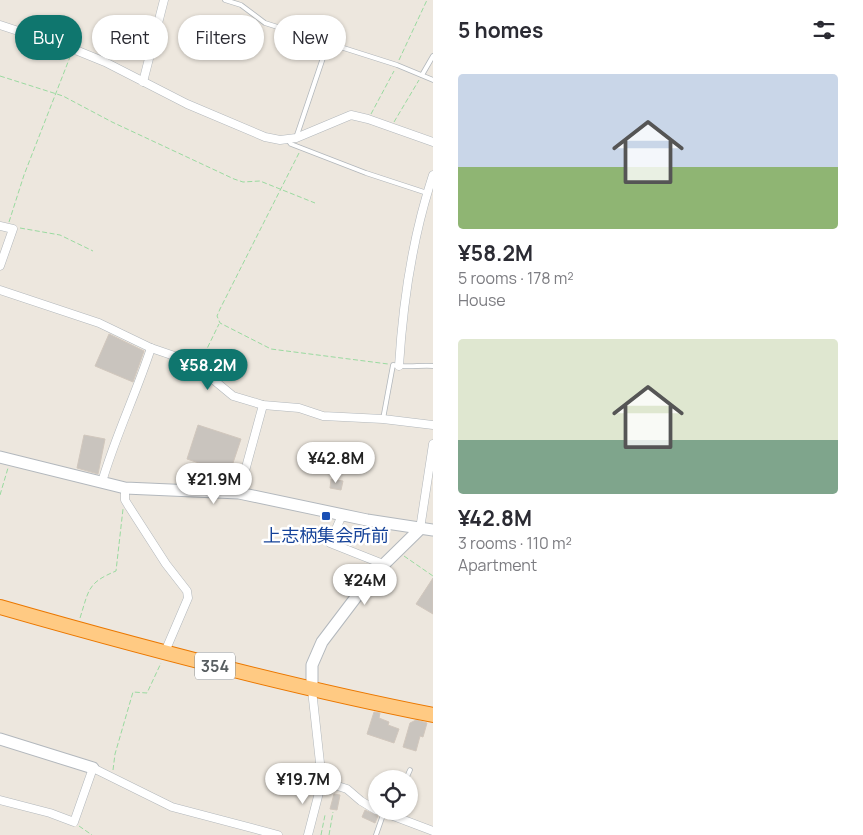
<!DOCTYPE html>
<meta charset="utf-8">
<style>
:root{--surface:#fff;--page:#f7f7f7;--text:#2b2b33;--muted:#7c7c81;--accent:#0f766e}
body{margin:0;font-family:Manrope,"Noto Sans JP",sans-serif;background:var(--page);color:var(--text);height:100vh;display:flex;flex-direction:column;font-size:19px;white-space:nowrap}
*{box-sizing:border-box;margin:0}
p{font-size:16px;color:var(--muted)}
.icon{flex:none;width:28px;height:28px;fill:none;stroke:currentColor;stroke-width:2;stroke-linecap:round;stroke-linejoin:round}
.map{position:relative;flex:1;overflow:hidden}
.side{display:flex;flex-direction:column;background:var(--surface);width:430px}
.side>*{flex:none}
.banner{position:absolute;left:15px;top:15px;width:342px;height:45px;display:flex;gap:10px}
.buttons{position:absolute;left:368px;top:770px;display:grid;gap:10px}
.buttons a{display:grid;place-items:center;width:50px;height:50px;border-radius:50%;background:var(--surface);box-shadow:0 1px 4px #0004;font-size:25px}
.price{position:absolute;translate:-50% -42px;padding:0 11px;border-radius:18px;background:#fff;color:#222;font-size:16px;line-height:32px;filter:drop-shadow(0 1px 2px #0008)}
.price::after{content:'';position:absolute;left:50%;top:30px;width:15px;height:11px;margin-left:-8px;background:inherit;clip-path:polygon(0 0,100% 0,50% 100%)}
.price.current{background:var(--accent);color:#fff}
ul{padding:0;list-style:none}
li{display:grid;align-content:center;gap:10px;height:265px;padding:0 25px}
li span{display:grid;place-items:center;height:155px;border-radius:5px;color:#555}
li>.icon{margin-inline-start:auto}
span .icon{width:90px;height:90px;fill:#fffc;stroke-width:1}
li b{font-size:21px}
h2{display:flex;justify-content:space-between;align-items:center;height:60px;padding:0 25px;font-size:21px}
.pill{padding:0 18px;border-radius:22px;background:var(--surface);box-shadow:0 1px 4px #0004;font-size:18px;line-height:45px}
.pill.current{background:var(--accent);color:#fff}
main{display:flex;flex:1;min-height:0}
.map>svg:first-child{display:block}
</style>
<main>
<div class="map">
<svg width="433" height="835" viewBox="0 0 433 835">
<rect width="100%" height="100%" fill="#ede7de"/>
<g fill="#c9c4be" stroke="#d1c7bd">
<path d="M109,334L144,351L133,382L95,366Z"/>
<path d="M198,425L241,439L226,484L210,479L214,468L187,459Z"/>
<path d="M84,435L105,439L98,474L77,468Z"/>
<path d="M331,479L343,481L341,490L330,488Z"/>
<path d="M433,578V614L416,604Z"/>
<path d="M374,712L380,713L379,718L389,722L388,725L399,729L394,743L367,734Z"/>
<path d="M416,720L427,723L423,737L420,736L416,751L403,747L410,723Z"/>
<path d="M334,794L340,795L337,810L330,809Z"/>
<path d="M365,810L378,816L375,823L362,817Z"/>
</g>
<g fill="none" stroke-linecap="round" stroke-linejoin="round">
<defs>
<g id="lane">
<path d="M225,0L241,5L265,23L397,65L433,80"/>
<path d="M422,75L433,56"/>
<path d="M296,138L328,43"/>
<path d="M288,140L291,144L366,173L427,193"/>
<path d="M383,419L393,365C408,368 419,365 433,366"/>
<path d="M406,779L410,770"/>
<path d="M376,835L384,812"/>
</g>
<g id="street">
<path d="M0,25L73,49L105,62L187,104L265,137L280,140L296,138L351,115L368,119L433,142"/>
<path d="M143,82L164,0"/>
<path d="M0,226L13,229L0,266"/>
<path d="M0,290L99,323L151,348L192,362L233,396L263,405L299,408L323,416L383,419L433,425"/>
<path d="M399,366C403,300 412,238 433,175"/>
<path d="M102,482C115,437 136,394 151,348"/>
<path d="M125,488V500L128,505L166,564L187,591L188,598L164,654"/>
<path d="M239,493L263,405"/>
<path d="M342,515L330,543L383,564"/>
<path d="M420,529L433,444"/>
<path d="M322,781L347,789L361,801L376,810"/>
<path d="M0,800L50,813L74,822L93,768L172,807L278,835"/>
<path d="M380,811L433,831"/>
<path d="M308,835L322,781L312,690"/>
</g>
<g id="secondary">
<path d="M0,457L125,488L239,493L367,520L433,530"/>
<path d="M312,690V665L322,642L372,576L420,529"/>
<path d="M0,739L93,768"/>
</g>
<path id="highway" d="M0,607C143,648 286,686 433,715"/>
</defs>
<use href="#lane" stroke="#b2b7bb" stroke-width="5.5"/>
<use href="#street" stroke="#b2b7bb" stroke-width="9"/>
<use href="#secondary" stroke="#b3b8bd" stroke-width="13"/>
<use href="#highway" stroke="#eb7800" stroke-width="16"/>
<g stroke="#9adaa0" stroke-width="1" stroke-dasharray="5 2.5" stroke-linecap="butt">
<path d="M399,60L427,0"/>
<path d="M0,76L63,96L112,122L234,179L243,182L260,181L315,203"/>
<path d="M371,114L394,71"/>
<path d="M394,122L419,80"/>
<path d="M299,153L220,309L217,316L220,323L271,349L388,364"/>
<path d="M9,222L24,175L70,57"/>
<path d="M20,228L60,235L93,251"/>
<path d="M201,361L219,324"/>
<path d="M0,495L8,468"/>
<path d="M404,556L433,576"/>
<path d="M80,618C89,590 87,583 116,571L123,509"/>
<path d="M113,770L115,754L133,692L147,693L161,663"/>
<path d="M79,826L92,835"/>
<path d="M321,835L325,815"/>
<path d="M329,835L333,812"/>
</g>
<use href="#lane" stroke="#fff" stroke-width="4"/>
<use href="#street" stroke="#fff" stroke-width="8"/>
<use href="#secondary" stroke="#fff" stroke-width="11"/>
<use href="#highway" stroke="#ffca83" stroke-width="14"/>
</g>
<rect fill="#1a4fb4" stroke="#fff" stroke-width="2" x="321" y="511" width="10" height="10" rx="2.5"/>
<g text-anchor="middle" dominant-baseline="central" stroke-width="5" stroke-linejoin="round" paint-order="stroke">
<rect fill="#fff" stroke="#8a8e90" stroke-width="1" x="195" y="652.5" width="40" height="27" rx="4"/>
<g font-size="16" font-weight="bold" fill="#585e61">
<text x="215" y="666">354</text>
</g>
<g font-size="18" fill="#164399" stroke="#fff">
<text x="326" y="535">上志柄集会所前</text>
</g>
</g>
</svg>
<div class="buttons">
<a><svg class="icon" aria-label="locate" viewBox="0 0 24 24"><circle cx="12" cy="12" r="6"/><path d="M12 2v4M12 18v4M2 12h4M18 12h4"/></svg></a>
</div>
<b class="price current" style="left:208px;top:391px">¥58.2M</b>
<b class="price" style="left:336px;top:484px">¥42.8M</b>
<b class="price" style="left:214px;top:505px">¥21.9M</b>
<b class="price" style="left:365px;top:606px">¥24M</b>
<b class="price" style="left:303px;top:805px">¥19.7M</b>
<div class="banner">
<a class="pill current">Buy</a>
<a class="pill">Rent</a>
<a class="pill">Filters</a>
<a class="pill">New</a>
</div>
</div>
<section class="side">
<h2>5 homes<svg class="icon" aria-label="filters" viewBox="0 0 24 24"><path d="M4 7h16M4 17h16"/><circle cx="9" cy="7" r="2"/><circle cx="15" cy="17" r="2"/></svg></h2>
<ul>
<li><span style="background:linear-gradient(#c9d6e8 60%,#8fb573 0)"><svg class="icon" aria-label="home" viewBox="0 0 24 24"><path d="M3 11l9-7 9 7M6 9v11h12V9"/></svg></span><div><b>¥58.2M</b><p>5 rooms · 178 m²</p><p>House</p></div></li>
<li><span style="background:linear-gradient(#dfe7d0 65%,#7fa58c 0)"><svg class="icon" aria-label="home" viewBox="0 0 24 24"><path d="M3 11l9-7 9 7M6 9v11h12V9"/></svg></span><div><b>¥42.8M</b><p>3 rooms · 110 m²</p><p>Apartment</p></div></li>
</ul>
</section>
</main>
